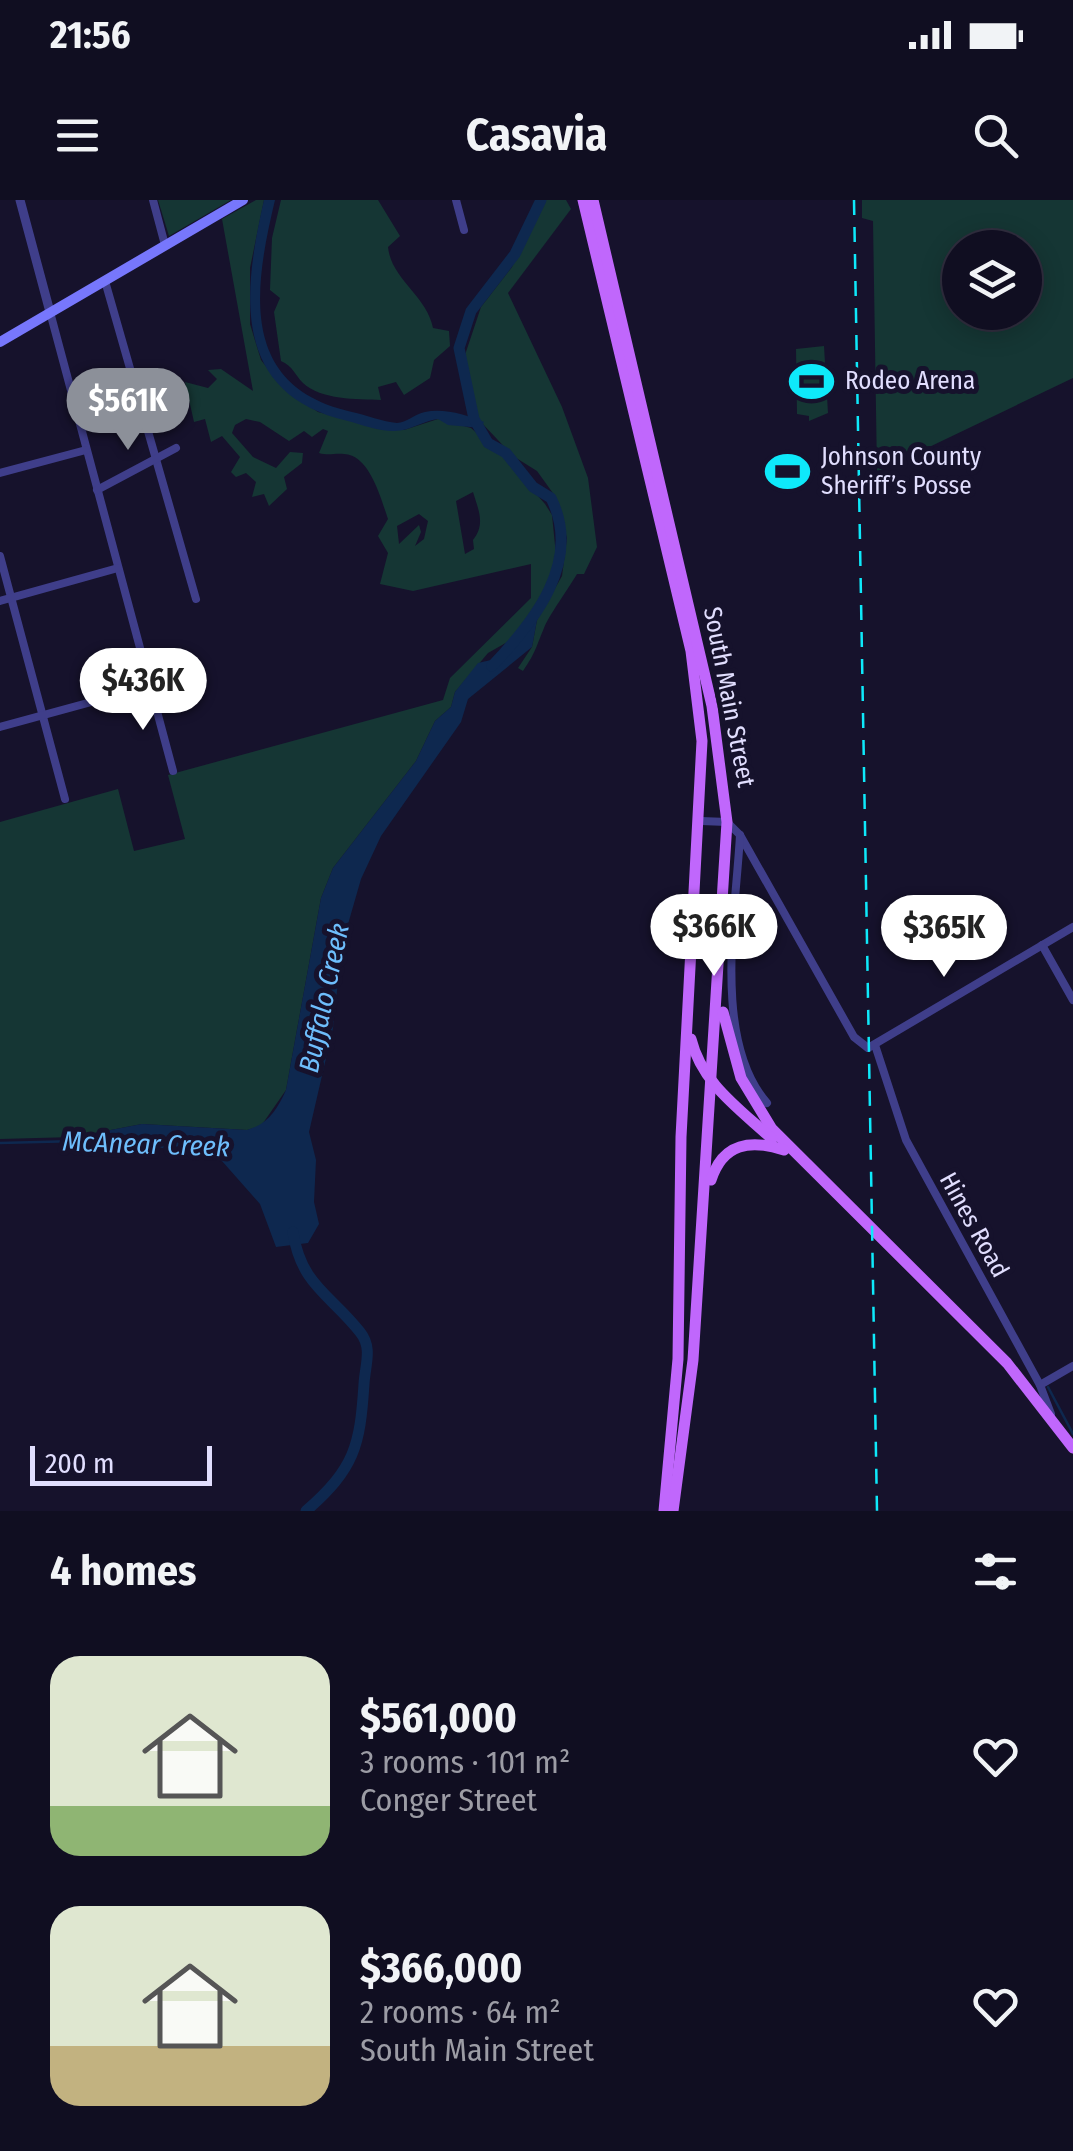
<!DOCTYPE html>
<meta charset="utf-8">
<style>
:root{--surface:#100e21;--page:#1e1c2e;--text:#f1f3f6;--muted:#9c9ca5;--line:#302e3f;--accent:#8c9099}
body{margin:0;font-family:"Fira Sans Condensed",sans-serif;background:var(--page);color:var(--text);height:100vh;display:flex;flex-direction:column;font-size:38px;white-space:nowrap}
*{box-sizing:border-box;margin:0}
p{font-size:32px;color:var(--muted)}
.icon{flex:none;width:55px;height:55px;fill:none;stroke:currentColor;stroke-width:2;stroke-linecap:round;stroke-linejoin:round}
.map{position:relative;height:1311px;overflow:hidden}
.sheet{display:flex;flex-direction:column;background:var(--surface);flex:1}
.sheet>*{flex:none}
.controls{position:absolute;left:942px;top:30px;display:grid;gap:20px}
.controls a{display:grid;place-items:center;width:100px;height:100px;border-radius:50%;background:var(--surface);box-shadow:0 5px 25px #0003,0 0 0 2px var(--line);font-size:50px}
.scale{position:absolute;left:30px;bottom:25px;width:182px;box-sizing:border-box;padding-left:10px;border:5px solid #e1defe;border-top:0;font-size:28px;line-height:35px;white-space:nowrap;color:#e1defe;-webkit-text-stroke:8px #16122c;paint-order:stroke}
.price{position:absolute;translate:-50% -85px;padding:0 22px;border-radius:35px;background:#fff;color:#222;font-size:32px;line-height:65px;filter:drop-shadow(0 2px 5px #0008)}
.price::after{content:'';position:absolute;left:50%;top:60px;width:30px;height:22px;margin-left:-15px;background:inherit;clip-path:polygon(0 0,100% 0,50% 100%)}
.price.current{background:var(--accent);color:#fff}
ul{padding:0;list-style:none}
li{display:flex;align-items:center;gap:30px;height:250px;padding:0 50px}
li span{display:grid;place-items:center;flex:none;width:280px;height:200px;border-radius:30px;color:#555}
li>.icon{margin-inline-start:auto}
span .icon{width:120px;height:120px;fill:#fffc;stroke-width:1}
li b{font-size:42px}
h2{display:flex;justify-content:space-between;align-items:center;height:120px;padding:0 50px;font-size:42px}
.status{display:flex;justify-content:space-between;align-items:center;height:70px;padding:0 50px;background:var(--surface);direction:ltr}
.status svg{height:28px;fill:currentColor}
header{display:flex;justify-content:space-between;align-items:center;height:130px;padding:0 50px;background:var(--surface);font-size:45px;font-weight:700}
.map>svg:first-child{display:block}
</style>
<div class="status"><b>21:56</b><svg viewBox="0 0 49 12"><path d="M0 12V9h3v3zM5 12V6h3v6zM10 12V3h3v9zM15 12V0h3v12zM26 1h20v11H26zM47 4h2v5h-2z"/></svg></div>
<header><svg class="icon" aria-label="menu" viewBox="0 0 24 24"><path d="M4 6h16M4 12h16M4 18h16"/></svg>Casavia<svg class="icon" aria-label="search" viewBox="0 0 24 24"><circle cx="10" cy="10" r="6"/><path d="M15 15l6 6"/></svg></header>
<div class="map">
<svg width="1073" height="1311" viewBox="0 0 1073 1311">
<rect width="100%" height="100%" fill="#16122c"/>
<g fill="#153634" fill-rule="evenodd">
<path d="M158,0H231L169,36Z"/>
<path d="M256,0H264L250,68V124L261,160L283,188L318,212L372,226L404,230L438,219L471,228L505,258L545,304L552,315L556,355L551,378L522,427L511,440L488,453L455,492L451,507L435,521L416,561L333,668L321,698L286,890L261,926L247,930L142,924L74,937L0,939V622L118,589L134,651L185,639L168,575L443,500L450,478L531,398V364L413,391L380,384L388,353L378,336L388,319C381,299 370,255 344,254C334,253 329,256 319,253L328,231L323,229L312,237L304,231L289,241L260,222L246,219L235,225L232,233L253,257L276,268L290,252L303,253L302,263L284,277L287,289L269,306L264,294L252,297L256,282L246,273L236,277L231,272L240,257L222,236L211,242L205,219L194,222L185,182L208,188L217,179L208,170L221,169L253,191L222,19ZM473,292C478,309 486,324 473,340L474,349L465,354L456,301ZM419,314L428,321L424,339L415,346L421,332L419,325L399,344L397,326Z"/>
<path d="M281,0H378L400,36L388,47C391,79 427,96 433,128L449,131L450,146L434,160L430,178L404,195L396,182L378,187L381,200C357,199 321,200 303,183C294,174 294,167 281,161L274,112L280,98L270,90L272,38Z"/>
<path d="M545,0H566L571,9L508,93L562,207L588,278L597,347L584,374H577C570,386 548,417 544,428C536,447 536,452 523,471L518,468L532,447L537,420L562,376L567,338L555,296L537,271L513,256L478,219L464,158L481,107L512,67Z"/>
<path d="M862,0H1073V178L877,272L873,21L862,18ZM960,48H1025V112H960Z"/>
<path d="M824,146L828,213L809,221V216L797,214L796,149Z"/>
</g>
<g fill="#0e284f">
<path d="M264,0H275C254,88 238,187 352,212C366,215 383,222 397,223C406,223 415,214 425,212C444,208 467,215 484,222L481,228L448,225L438,219C422,221 408,232 393,231C379,231 362,225 348,221C230,194 243,92 264,0Z"/>
<path d="M527,417L537,420L532,447L468,499L461,522L381,636L361,679L342,745L333,828L309,932L316,960L314,1002L319,1024L308,1043L276,1047L260,1004L222,961L144,944L81,946L74,937L142,924L247,930C268,924 277,910 286,890L321,698L333,668L416,561L435,521L451,507L455,492L478,463L504,457Z"/>
</g>
<g fill="none" stroke-linecap="round" stroke-linejoin="round">
<g stroke="#0e284f" stroke-width="2.5">
<path d="M0,943L78,941"/>
<path d="M1048,1187L1073,1234"/>
</g>
<g stroke="#0e284f" stroke-width="11">
<path d="M492,466C533,423 583,362 551,298L533,287L506,253L488,243L474,219L459,148L471,111L515,54L541,0"/>
<path d="M293,1032C301,1085 330,1094 360,1132C373,1148 365,1165 364,1184C360,1246 355,1268 306,1311"/>
</g>
<g stroke="#3f3e8a" stroke-width="8">
<path d="M153,0L165,45"/>
<path d="M456,0L464,30"/>
<path d="M105,81L196,399"/>
<path d="M50,112L173,571"/>
<path d="M0,273L86,250"/>
<path d="M97,290L176,248"/>
<path d="M0,356L65,599"/>
<path d="M0,401L118,368"/>
<path d="M0,527L150,486"/>
<path d="M701,621L727,622L740,635L854,837L868,848L1073,727"/>
<path d="M740,635C736,712 712,840 767,903"/>
<path d="M1042,745L1073,800"/>
<path d="M875,845L906,940L1040,1185L1051,1214"/>
<path d="M1040,1185L1073,1166"/>
</g>
<path stroke="#3f3e8a" stroke-width="9" d="M20,0L50,112"/>
<path stroke="#7777fc" stroke-width="10" d="M0,142L243,0"/>
<g stroke="#c067fc" stroke-width="11">
<path d="M583,0L691,451L702,541L681,937L678,1159L664,1311"/>
<path d="M593,0L712,506L727,622L693,1160L673,1311"/>
<path d="M723,812L741,878L772,929L1007,1163L1073,1248"/>
<path d="M691,839C702,884 740,909 772,939"/>
<path d="M711,980C723,943 750,939 784,950"/>
</g>
<path stroke="#0ee9fa" stroke-width="2.5" stroke-dasharray="15 12" stroke-linecap="butt" d="M854,0L877,1311"/>
</g>
<defs>
<symbol id="stadium-bare" viewBox="-9 -9 18 18"><path d="M0-5a6.5 5 0 1 0 0 10a6.5 5 0 1 0 0-10ZM-3.5-1.8h7v3.6h-7Z" fill="#0ee9fa" stroke="#16122c" stroke-width="2.5" paint-order="stroke"/></symbol>
</defs>
<g fill-rule="evenodd">
<use href="#stadium-bare" x="780" y="150" width="63" height="63"/>
<use href="#stadium-bare" x="756" y="240" width="63" height="63"/>
</g>
<g text-anchor="middle" dominant-baseline="central" stroke-width="10" stroke-linejoin="round" paint-order="stroke">
<g font-size="25" fill="#e1defe" stroke="#16122c" text-anchor="start">
<text x="845" y="181">Rodeo Arena</text>
<text x="821" y="257">Johnson County<tspan x="821" dy="29">Sheriff’s Posse</tspan></text>
</g>
<g font-size="25" fill="#e1defe" stroke="#16122c">
<text transform="translate(729 497) rotate(79)">South Main Street</text>
<text transform="translate(974 1025) rotate(61)">Hines Road</text>
</g>
<g font-size="28" font-style="italic" fill="#6ebefc" stroke="#16122c">
<text transform="translate(324 798) rotate(-78)">Buffalo Creek</text>
<text transform="translate(146 944) rotate(2)">McAnear Creek</text>
</g>
</g>
</svg>
<div class="controls">
<a><svg class="icon" aria-label="layers" viewBox="0 0 24 24"><path d="M12 4l9 5-9 5-9-5zM3 14l9 5 9-5"/></svg></a>
</div>
<div class="scale">200 m</div>
<b class="price current" style="left:128px;top:253px">$561K</b>
<b class="price" style="left:143px;top:533px">$436K</b>
<b class="price" style="left:714px;top:779px">$366K</b>
<b class="price" style="left:944px;top:780px">$365K</b>
</div>
<section class="sheet">
<h2>4 homes<svg class="icon" aria-label="filters" viewBox="0 0 24 24"><path d="M4 7h16M4 17h16"/><circle cx="9" cy="7" r="2"/><circle cx="15" cy="17" r="2"/></svg></h2>
<ul>
<li><span style="background:linear-gradient(#dfe7d0 75%,#8fb573 0)"><svg class="icon" aria-label="home" viewBox="0 0 24 24"><path d="M3 11l9-7 9 7M6 9v11h12V9"/></svg></span><div><b>$561,000</b><p>3 rooms · 101 m²</p><p>Conger Street</p></div><svg class="icon" aria-label="heart" viewBox="0 0 24 24"><path d="M12 20l-8-8c-3-5 5-10 8-4 3-6 11-1 8 4z"/></svg></li>
<li><span style="background:linear-gradient(#dfe7d0 70%,#c2b280 0)"><svg class="icon" aria-label="home" viewBox="0 0 24 24"><path d="M3 11l9-7 9 7M6 9v11h12V9"/></svg></span><div><b>$366,000</b><p>2 rooms · 64 m²</p><p>South Main Street</p></div><svg class="icon" aria-label="heart" viewBox="0 0 24 24"><path d="M12 20l-8-8c-3-5 5-10 8-4 3-6 11-1 8 4z"/></svg></li>
</ul>
</section>
